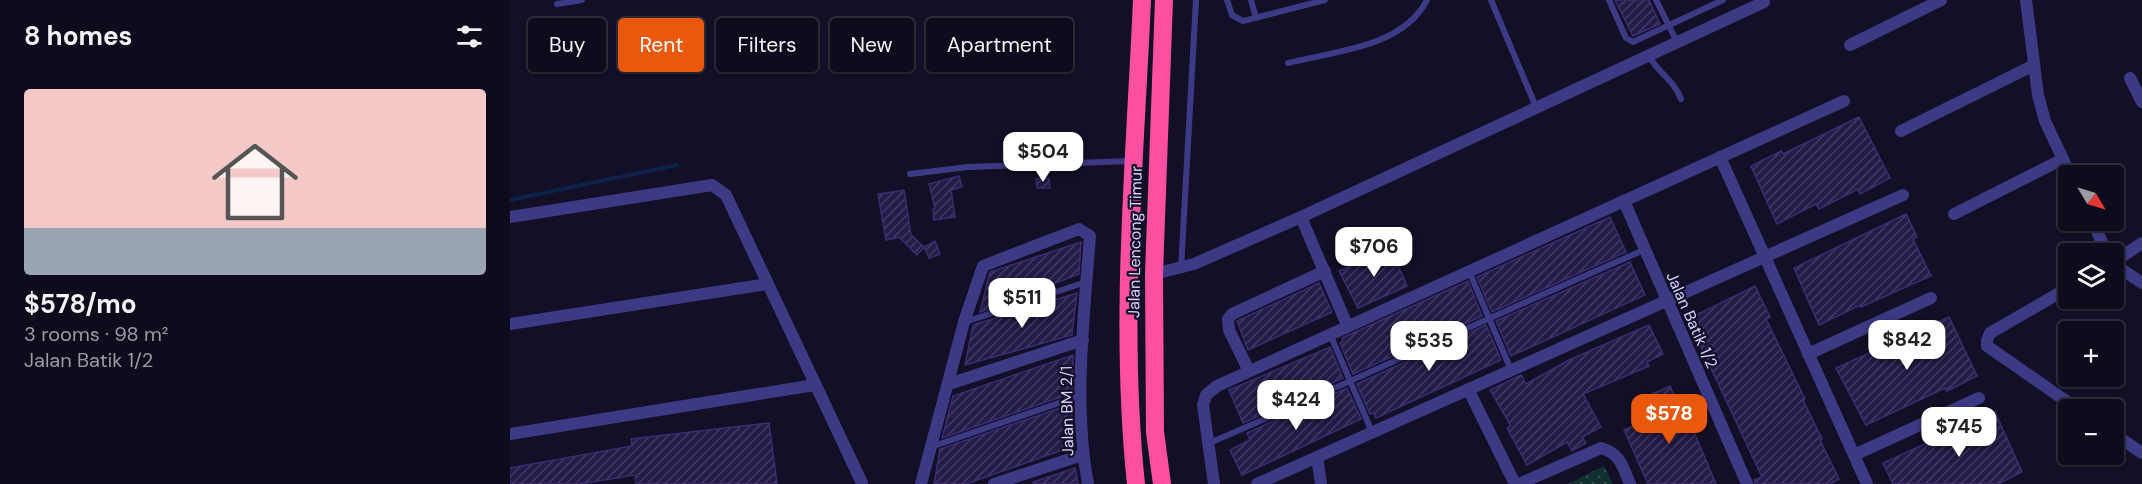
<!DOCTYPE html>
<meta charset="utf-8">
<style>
:root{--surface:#0e0b1c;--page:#171425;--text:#f1f3f6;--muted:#9b9ba3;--line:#2e2b3b;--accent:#ea580c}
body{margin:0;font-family:"DM Sans",sans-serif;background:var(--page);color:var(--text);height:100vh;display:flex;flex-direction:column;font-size:22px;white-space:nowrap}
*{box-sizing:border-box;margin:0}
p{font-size:20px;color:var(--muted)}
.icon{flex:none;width:33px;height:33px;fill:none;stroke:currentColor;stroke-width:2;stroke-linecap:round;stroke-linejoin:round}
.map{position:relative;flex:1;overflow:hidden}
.panel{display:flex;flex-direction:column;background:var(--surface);width:510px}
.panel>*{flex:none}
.top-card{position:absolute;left:18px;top:18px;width:570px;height:54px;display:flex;gap:12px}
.needle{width:39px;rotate:128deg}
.controls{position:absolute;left:1548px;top:165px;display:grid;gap:12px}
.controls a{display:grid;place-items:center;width:66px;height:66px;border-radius:6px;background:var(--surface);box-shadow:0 2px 4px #0004,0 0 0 2px var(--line);font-size:30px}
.price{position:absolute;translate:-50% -51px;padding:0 14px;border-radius:12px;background:#fff;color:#222;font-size:20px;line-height:39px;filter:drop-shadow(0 2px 3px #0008)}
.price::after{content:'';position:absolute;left:50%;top:36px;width:18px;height:14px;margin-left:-9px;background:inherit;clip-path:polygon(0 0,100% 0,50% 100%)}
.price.on{background:var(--accent);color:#fff}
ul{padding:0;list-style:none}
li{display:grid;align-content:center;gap:12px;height:318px;padding:0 24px}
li+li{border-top:2px solid var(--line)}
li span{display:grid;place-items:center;height:186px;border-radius:6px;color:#555}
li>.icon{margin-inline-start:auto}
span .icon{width:108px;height:108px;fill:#fffc;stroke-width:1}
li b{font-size:26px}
h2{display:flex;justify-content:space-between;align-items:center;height:72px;padding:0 24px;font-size:26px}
.pill{padding:0 21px;border-radius:6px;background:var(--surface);box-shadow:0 2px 4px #0004,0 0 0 2px var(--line);font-size:21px;line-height:54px}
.pill.on{background:var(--accent);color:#fff}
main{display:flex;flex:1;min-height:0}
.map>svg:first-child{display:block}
</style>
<main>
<section class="panel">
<h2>8 homes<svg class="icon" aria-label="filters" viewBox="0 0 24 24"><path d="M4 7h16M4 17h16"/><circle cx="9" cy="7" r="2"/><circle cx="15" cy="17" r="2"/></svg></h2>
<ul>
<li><span style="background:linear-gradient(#f6c9c9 75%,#9aa5b1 0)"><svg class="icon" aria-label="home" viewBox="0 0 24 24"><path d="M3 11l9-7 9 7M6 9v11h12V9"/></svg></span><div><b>$578/mo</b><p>3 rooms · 98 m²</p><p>Jalan Batik 1/2</p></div></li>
</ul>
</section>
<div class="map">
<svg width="1632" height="484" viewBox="0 0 1632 484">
<defs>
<pattern id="park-dots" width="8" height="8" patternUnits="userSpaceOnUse" patternTransform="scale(1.5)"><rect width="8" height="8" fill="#12302f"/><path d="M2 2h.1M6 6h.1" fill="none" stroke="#344d4e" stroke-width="1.8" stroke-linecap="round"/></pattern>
<pattern id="building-hatch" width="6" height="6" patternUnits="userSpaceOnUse" patternTransform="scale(1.5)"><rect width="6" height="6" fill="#241b47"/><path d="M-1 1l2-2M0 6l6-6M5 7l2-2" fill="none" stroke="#433b63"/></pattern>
</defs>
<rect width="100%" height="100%" fill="#130f26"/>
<path fill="url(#park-dots)" d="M1094,466L1103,484H1058Z"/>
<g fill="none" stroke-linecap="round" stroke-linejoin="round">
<path stroke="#0c2248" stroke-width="4" d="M0,200L167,165"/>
</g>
<g fill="url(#building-hatch)" stroke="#3b2d73" stroke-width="1.5">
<path d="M1105,0H1139L1150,24L1123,36Z"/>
<path d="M1349,117L1380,178L1350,194L1348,189L1309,209L1306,204L1267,224L1241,166L1271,151L1273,154Z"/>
<path d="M449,176L452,187L441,190L445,217L424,220L423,209L425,208L419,184Z"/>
<path d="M539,178L540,188H527L526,179Z"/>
<path d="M394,190L401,235L414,247L425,241L430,254L419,258L414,247L407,255L389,237L376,240L368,194Z"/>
<path d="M1396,214L1407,237L1403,239L1421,276L1351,307L1350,305L1309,325L1284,268Z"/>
<path d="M1100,217L1116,252L982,312L967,277Z"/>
<path d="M571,242L569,274L470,312L480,272Z"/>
<path d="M881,249L897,286L848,308L829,271Z"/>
<path d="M1120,262L1135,295L1001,356L986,321Z"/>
<path d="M958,281L972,316L843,374L830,343L833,341L832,338Z"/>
<path d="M809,283L822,312L738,350L727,321Z"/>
<path d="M1245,286L1260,317L1256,319L1295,399L1293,400L1312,439L1310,440L1329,479L1320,484H1245L1244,480L1252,477L1178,319Z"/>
<path d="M567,293L562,335L455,365L463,325Z"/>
<path d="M1439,317L1467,376L1437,391L1435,388L1356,425L1326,368Z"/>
<path d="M976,325L991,360L866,418L864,413L860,414L847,384Z"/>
<path d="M1139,325L1153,354L1137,362L1139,366L1073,394L1091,427L1072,437L1076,443L1062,451L1057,442L1017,465L997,428L1001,426L980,390L1011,375L1016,384L1059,360Z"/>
<path d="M820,347L833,378L733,423L719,390Z"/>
<path d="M563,355L562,393L432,438L443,396Z"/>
<path d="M1160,386L1175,421L1179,420L1206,484H1138L1114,430L1146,416L1138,396Z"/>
<path d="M837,388L851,419L732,475L720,450L740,440L737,433Z"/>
<path d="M562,404L561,447L456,484H424L430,449Z"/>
<path d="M1485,412L1512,472L1488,484H1383L1373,463Z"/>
<path d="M259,423L267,484H126L125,475L69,484H0V468L122,446L121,439Z"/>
<path d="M565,468L568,484H523V482Z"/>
</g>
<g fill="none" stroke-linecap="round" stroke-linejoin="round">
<g stroke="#3d3a85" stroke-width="6">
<path d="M717,0L722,15L733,21L815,0"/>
<path d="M741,0L746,18"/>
<path d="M981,0L1026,107"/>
<path d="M1099,0L1116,38L1123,42L1213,0"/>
<path d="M1146,0L1167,42"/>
<path d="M47,4L72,0"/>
<path d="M1139,56C1148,73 1164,80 1171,99"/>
<path d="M778,63C825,51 892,48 917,0"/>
<path d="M400,174L458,167L621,161"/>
<path d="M671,269L686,0"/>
<path d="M959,271L1001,370"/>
<path d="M455,322L576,282"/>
<path d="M820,334L862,432"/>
<path d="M697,444C844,381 988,313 1134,250"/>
<path d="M421,447L572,395"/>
</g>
<g stroke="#3d3a85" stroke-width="12">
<path d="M1516,0L1528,95L1535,121L1561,176"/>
<path d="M1340,45L1431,0"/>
<path d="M1620,78L1632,102"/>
<path d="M1391,131L1522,66"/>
<path d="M1210,157L1357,484"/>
<path d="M1114,201L1237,484"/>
<path d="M1444,214L1553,159"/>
<path d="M0,217L202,185L216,195L352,483"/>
<path d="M791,217L837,325"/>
<path d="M1582,220L1597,254"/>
<path d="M1604,262L1632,243"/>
<path d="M1604,264L1632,283"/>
<path d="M644,274L684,264L791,217L1254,2"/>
<path d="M1558,288L1480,333L1477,340V346L1569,410"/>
<path d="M0,324L257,284"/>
<path d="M1298,354L1421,298"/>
<path d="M739,371L719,330L718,319L722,314L815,271"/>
<path d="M439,384L573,340"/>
<path d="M958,389L1005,484"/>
<path d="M0,434L305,385"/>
<path d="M1604,434L1632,453"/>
<path d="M1344,455L1469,398"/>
<path d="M807,457L811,484"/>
<path d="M411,484L454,322L473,266L569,229L580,236C574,316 563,405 578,484"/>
<path d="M484,484L572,455"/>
<path d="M704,484L693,405L696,395L707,386L1334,101"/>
<path d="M747,484L1393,195"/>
<path d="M1009,484L1091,448C1110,453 1113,467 1120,484"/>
</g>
<g stroke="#ff4fa3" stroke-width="18">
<path d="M626,484C609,323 625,161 632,0"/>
<path d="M652,484L645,432L644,274L654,0"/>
</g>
</g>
<g text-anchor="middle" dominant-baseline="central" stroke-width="4.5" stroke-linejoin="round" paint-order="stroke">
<g font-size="16" fill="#d9d4ff" stroke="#130f26">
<text transform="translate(625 242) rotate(-89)">Jalan Lencong Timur</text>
<text transform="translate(1182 320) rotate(66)">Jalan Batik 1/2</text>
<text transform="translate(557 411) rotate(-91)">Jalan BM 2/1</text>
</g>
</g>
</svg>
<div class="controls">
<a><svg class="needle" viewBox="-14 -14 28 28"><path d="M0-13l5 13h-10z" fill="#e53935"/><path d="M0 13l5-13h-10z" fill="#9b9ba3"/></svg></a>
<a><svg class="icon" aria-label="layers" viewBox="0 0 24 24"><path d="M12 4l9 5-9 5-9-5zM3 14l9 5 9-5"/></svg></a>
<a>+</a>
<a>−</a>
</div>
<b class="price" style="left:533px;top:183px">$504</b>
<b class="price" style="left:864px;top:278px">$706</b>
<b class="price" style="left:512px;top:329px">$511</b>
<b class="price" style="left:1397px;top:371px">$842</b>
<b class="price" style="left:919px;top:372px">$535</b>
<b class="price" style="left:786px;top:431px">$424</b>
<b class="price on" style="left:1159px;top:445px">$578</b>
<b class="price" style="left:1449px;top:458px">$745</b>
<div class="top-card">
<a class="pill">Buy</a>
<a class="pill on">Rent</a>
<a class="pill">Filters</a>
<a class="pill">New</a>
<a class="pill">Apartment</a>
</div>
</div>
</main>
